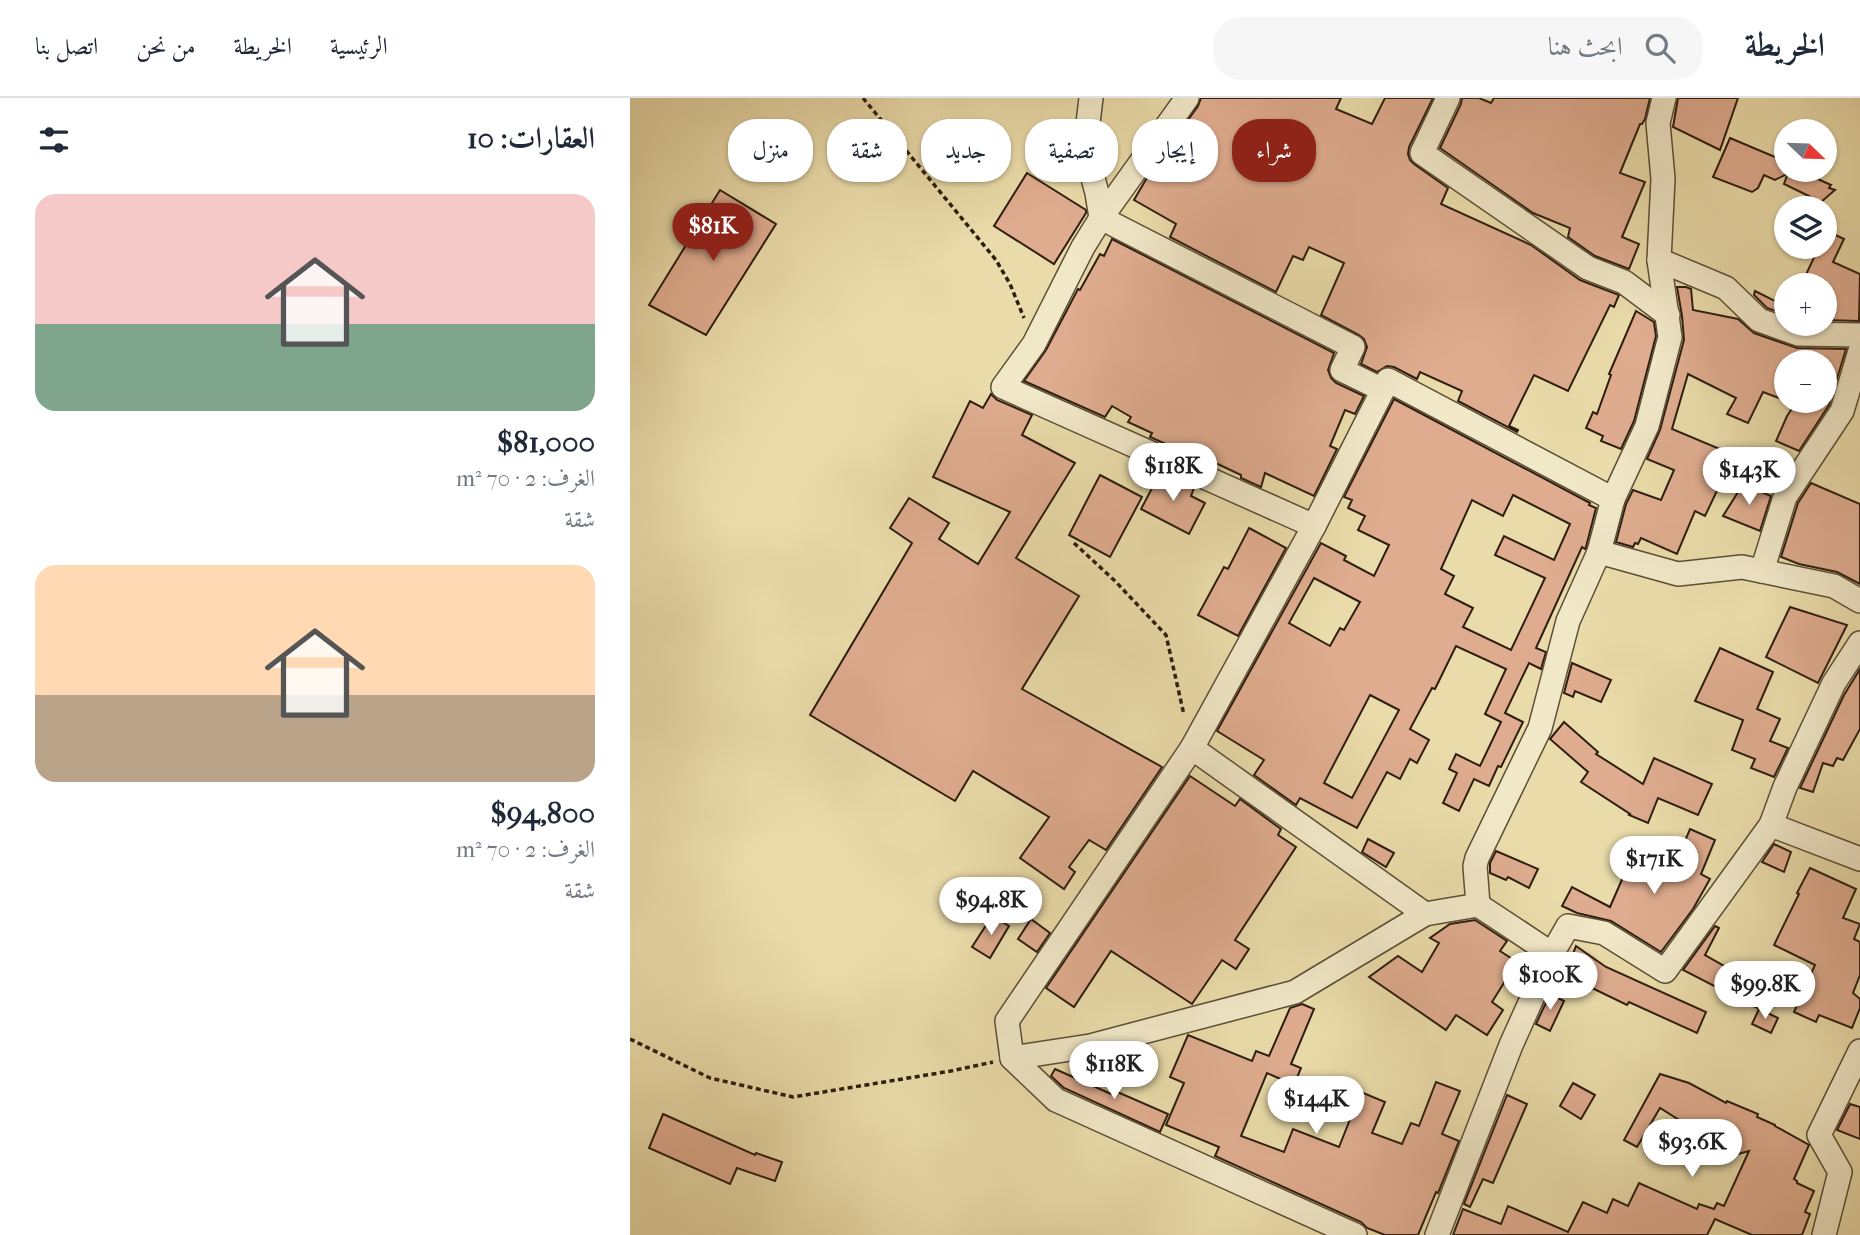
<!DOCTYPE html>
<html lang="ar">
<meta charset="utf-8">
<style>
:root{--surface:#fff;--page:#f6f6f7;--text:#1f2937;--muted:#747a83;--line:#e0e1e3;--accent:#8f2418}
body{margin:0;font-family:"IM FELL French Canon",Amiri,serif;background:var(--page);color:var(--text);direction:rtl;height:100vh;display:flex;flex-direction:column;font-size:26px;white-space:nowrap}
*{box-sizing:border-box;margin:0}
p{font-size:23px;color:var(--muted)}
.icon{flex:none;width:38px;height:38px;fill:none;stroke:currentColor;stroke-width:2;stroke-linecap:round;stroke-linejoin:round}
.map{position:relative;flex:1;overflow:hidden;direction:ltr}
.details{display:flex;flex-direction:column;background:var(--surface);width:630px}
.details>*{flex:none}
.guide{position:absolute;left:21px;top:21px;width:665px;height:63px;direction:rtl;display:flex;gap:14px}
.needle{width:46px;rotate:113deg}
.fabs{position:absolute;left:1144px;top:21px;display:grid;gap:14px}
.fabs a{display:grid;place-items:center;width:63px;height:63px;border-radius:50%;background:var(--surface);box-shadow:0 2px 5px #0004;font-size:35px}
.price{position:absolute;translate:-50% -60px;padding:0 16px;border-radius:24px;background:#fff;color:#222;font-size:23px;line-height:46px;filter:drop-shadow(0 2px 4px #0008)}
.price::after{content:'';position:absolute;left:50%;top:42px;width:21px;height:16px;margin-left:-10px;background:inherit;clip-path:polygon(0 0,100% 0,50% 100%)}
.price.current{background:var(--accent);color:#fff}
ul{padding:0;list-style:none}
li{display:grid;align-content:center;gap:14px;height:371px;padding:0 35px}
li span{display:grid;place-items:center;height:217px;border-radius:21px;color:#555}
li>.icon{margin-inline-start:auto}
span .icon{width:126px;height:126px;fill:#fffc;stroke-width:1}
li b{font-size:30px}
h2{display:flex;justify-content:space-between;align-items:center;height:84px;padding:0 35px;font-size:30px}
.pill{padding:0 24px;border-radius:28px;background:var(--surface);box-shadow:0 2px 5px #0004;font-size:24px;line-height:63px}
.pill.current{background:var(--accent);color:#fff}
header{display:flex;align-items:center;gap:42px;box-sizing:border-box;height:98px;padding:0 35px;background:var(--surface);border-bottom:2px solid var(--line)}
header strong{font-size:33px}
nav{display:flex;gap:38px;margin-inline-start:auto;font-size:24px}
.search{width:490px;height:63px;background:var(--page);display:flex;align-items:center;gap:18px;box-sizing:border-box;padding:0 24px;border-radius:28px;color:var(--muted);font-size:26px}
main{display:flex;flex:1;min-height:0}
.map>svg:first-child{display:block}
</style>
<header>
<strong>الخريطة</strong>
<div class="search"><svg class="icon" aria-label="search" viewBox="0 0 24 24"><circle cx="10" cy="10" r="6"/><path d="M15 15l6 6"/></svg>ابحث هنا</div>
<nav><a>الرئيسية</a><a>الخريطة</a><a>من نحن</a><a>اتصل بنا</a></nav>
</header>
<main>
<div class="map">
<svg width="1230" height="1137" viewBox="0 0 1230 1137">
<rect width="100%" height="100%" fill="#eadcaa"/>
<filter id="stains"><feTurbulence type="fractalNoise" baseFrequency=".00286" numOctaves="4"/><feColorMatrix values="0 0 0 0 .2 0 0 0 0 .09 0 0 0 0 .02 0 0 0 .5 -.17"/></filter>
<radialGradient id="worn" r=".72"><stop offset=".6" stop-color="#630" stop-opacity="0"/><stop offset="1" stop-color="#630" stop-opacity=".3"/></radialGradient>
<g fill="#dfac8f" stroke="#2d1e10" stroke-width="2" fill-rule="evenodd">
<path d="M571,0H711L706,11L742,26L755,0H803L779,49L778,56L780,62L784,66L818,90L811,106L901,147L950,182L989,197L984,209L980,207L938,293L904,277L879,328L888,332L887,334L828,303L832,293L790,274L787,281L764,269L757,268L747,274L731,266L737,249L734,241L729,237L691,217L714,165L679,149L673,162L663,158L646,194L540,139L546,126L504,102L518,78L568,8Z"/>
<path d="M832,0H849L861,5L864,0H1020L1015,21L1012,26H1010L990,75L1015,84L992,139L1009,146L999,171L965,158L938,139L940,130L903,115L810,50L831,6Z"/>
<path d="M1048,0H1108L1090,52L1043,29Z"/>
<path d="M1100,40L1157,64V76L1145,82L1134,77L1128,90L1122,94L1083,79Z"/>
<path d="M1159,72H1168L1201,87L1199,90L1205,92L1191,104L1154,86Z"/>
<path d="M397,75L456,112V115L424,166L364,128Z"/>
<path d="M90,92L146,126L76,237L19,207Z"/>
<path d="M1195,132L1214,141L1203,164L1230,176L1229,223L1195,222V187H1171L1189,149H1195Z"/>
<path d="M482,141L704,255L698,272L701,280L706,285L734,298L725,316L715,312L700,348L707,351L684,398L635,375L631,389L611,380V377L577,361L576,364L520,339L522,335L498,324L501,319L482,308L475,319L394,283L416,252L448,191L450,192L470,156L474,158Z"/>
<path d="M1047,189H1056L1061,191L1063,212L1108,221L1124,235L1167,250L1216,251L1199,307L1169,353L1146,343L1157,318L1167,303H1195V264H1157V303L1133,294L1118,325L1097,316L1106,300L1058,276L1042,331L1104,357L1075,418L1065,413L1047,456L1011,440L1008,446L1005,445L1003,449L986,444L996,406L1003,392L1031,402L1044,372L1017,361L1030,332L1054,242L1052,218Z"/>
<path d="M1125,193L1157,209V217L1137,210L1124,197Z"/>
<path d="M1006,213L1024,224L1026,238L1004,323L991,351L971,343L973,338L956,330L963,314L967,316L981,277L979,276Z"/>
<path d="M361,296L367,302L402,317L392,337L445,365L386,460L449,498L392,591L532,669L476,752L459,742L439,769L445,774L434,791L390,760L419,719L343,673L325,703L180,617L282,445L260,430L279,400L319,425L309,441L348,466L380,414L303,379L340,303L353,310Z"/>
<path d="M764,301L960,405L959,407L966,410L956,449L955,451L952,449L906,550L916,554L911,571L899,565L875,615L893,624L871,669L868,668L859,688L844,681L829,713L813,705L827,675L819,671L826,656L850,668L871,624L855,616L876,571L826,548L805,591L802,590L780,631L799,642L787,665L780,661L770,681L757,674L727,730L670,700L666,707L624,677L634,662L587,633L691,445L716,458L714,462L744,478L759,447L728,432L735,418L718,410L722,402L714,399ZM883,397L940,426L924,462L874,438L865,457L915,480L881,552L833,529L843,510L815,496L824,478L811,471L842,402L873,418ZM684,480L730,504L714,532L710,530L700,548L659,525ZM740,597L769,612L722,700L694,685Z"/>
<path d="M530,375L564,390L561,398L575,405L559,436L511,411Z"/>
<path d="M470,377L512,399L480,459L439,437Z"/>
<path d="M1181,385L1230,406V486L1207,474L1169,466L1151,459L1168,405Z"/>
<path d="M1113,386L1141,398L1130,433L1093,418Z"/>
<path d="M619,430L656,450L608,538L568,517L594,469L598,471Z"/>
<path d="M1160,509L1217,527L1188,585L1136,559Z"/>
<path d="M1090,550L1143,574L1127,611L1150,621L1140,643L1158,650L1144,679L1121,670L1125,661L1102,652L1113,622L1065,603Z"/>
<path d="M942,565L981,582L971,604L945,593L943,599L934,595Z"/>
<path d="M1230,571V631L1213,662L1207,660L1203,668L1193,665L1183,694L1170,690L1214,597Z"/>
<path d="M934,624L968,654L966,656L1013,686L1024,660L1082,686L1068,717L1028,700L1018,725L999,717L1000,716L951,684L958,674L920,641Z"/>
<path d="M560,678L605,708L610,701L651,731L648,737L666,749L605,842L619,851L606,871L592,862L562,906L481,853L444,909L416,890Z"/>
<path d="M1060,731L1085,742L1071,776L1080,781L1063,811L1031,854L981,823L947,815L932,808L942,789L980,809L997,770L1028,782L1041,759L1047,762Z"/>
<path d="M738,741L764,755L756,769L732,754Z"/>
<path d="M1144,746L1161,754L1154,774L1132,764Z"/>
<path d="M866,753L908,771L899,790L878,779L876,782L860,775V765Z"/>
<path d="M1180,770L1226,791L1213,820L1230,826L1224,841L1230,844V877L1223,895L1230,901V910L1222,930L1189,917L1186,924L1164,914L1185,867L1144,847L1169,796L1167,795Z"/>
<path d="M362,818L379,828L360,860L342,849Z"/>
<path d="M401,821L420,835L407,854L388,841Z"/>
<path d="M845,822L877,843L870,853L887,864L862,904L873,912L857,937L826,917L816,932L739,879L768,858L792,874L809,845L800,840L820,826Z"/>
<path d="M1085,828L1089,830L1075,857L1121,883L1127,868L1143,875L1127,910L1053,872Z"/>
<path d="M946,848L976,869L1076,914L1067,935L999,904L997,907L935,877Z"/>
<path d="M920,896L934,903L920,933L906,926Z"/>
<path d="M672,906L684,911L661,966L671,970L664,987L637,975L611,1038L654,1054L663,1031L709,1049L731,994L755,1004L742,1035L772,1046L781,1025L789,1028L806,984L830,993L812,1036L829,1043L808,1095L806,1094L788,1137H755L737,1130L731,1124L585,1058L589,1049L536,1027L554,985L540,979L558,937L622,963L626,953L639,958L660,910Z"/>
<path d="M1129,911L1148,920L1141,935L1122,926Z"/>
<path d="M425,971L481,996L483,992L538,1016L530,1034L434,990L421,978Z"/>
<path d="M1030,976L1059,985L1096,1005L1097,1003L1128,1016L1127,1019L1145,1027V1028L1179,1047L1164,1081L1167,1083V1085L1184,1093L1175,1114L1180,1116L1172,1137H1122L1085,1121L1077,1137H823L833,1111L871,1126L878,1108L938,1134L953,1104L977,1115L983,1101L998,1108L1009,1085L1067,1111L1069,1106L1084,1111L1087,1105L1094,1108L1119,1053L1090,1061L1070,1051L1076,1039L1030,1010L1007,1049L994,1042Z"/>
<path d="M943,985L965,997L951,1021L930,1008Z"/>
<path d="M877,997L897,1006L863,1085L853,1081L840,1109L834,1106Z"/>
<path d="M1220,1006L1230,1009V1041L1207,1032Z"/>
<path d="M33,1016L125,1057L126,1055L152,1064L145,1083L107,1070L100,1086L19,1050Z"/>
</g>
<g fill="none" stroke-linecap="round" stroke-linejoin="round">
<defs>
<g id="street">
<path d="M461,0L455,50L467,95L471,120L723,249L712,272L753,292"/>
<path d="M557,0L471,120L453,149L404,246L373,289L684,428"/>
<path d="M818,0L792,55L958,170L994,184L1038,217"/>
<path d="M1029,162L1096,190L1129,222L1168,236L1230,237"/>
<path d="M969,454L1048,476L1112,469L1204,488L1230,503"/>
<path d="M1132,473L1155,399L1212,313L1230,253"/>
<path d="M562,650L795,816L848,807L922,856"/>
<path d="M1141,727L1230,761"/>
<path d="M848,807L845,768L847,760L910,630L938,523L969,454L983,401L1017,328L1040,239L1029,162L1033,81L1028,25L1034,0"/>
<path d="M382,960L460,948L665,894L795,816"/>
<path d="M725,1137L426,1002L382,960L377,923L562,650L684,428L758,282L983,401"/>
<path d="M807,1137L881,947L922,856L938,828L974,835L1035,873L1141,727L1155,689L1204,585L1230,545"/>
<path d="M1194,1137L1210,1074L1189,1037L1230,953"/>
</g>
</defs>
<use href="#street" stroke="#5c4e36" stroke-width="26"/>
<g stroke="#2d1e10" stroke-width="3.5" stroke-dasharray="5 3.5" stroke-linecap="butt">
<path d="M233,0L366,162L380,186L394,220"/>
<path d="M444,445L485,483L536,537L554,617"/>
<path d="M0,941L80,980L163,999L321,973L363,964"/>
</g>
<use href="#street" stroke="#f1e8c8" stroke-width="23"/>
</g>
<rect width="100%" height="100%" filter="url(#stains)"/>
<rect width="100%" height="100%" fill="url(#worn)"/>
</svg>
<div class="fabs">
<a><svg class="needle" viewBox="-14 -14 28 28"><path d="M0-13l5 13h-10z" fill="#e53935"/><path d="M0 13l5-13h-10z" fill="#747a83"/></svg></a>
<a><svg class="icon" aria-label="layers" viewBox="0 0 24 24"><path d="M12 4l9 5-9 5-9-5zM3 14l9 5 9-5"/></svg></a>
<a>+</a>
<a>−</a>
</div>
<b class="price current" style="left:83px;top:165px">$81K</b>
<b class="price" style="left:543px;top:405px">$118K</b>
<b class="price" style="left:1119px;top:409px">$143K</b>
<b class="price" style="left:1024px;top:798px">$171K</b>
<b class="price" style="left:361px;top:839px">$94.8K</b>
<b class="price" style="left:920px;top:914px">$100K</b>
<b class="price" style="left:1135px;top:923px">$99.8K</b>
<b class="price" style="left:484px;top:1003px">$118K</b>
<b class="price" style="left:686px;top:1038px">$144K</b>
<b class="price" style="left:1062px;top:1081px">$93.6K</b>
<div class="guide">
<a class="pill current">شراء</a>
<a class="pill">إيجار</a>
<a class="pill">تصفية</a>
<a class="pill">جديد</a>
<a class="pill">شقة</a>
<a class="pill">منزل</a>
</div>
</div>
<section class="details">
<h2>العقارات: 10<svg class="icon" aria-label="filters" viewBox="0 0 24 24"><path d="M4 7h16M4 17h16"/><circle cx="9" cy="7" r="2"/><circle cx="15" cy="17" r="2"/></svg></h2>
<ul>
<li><span style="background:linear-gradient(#f6c9c9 60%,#7fa58c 0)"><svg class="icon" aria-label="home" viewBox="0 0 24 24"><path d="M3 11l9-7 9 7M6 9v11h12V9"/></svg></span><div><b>$81,000</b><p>الغرف: 2 · 70 m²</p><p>شقة</p></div></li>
<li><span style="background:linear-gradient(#ffd9b3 60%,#b9a48a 0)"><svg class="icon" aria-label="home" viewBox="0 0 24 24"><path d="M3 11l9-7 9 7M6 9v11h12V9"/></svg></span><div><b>$94,800</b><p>الغرف: 2 · 70 m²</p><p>شقة</p></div></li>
</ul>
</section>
</main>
